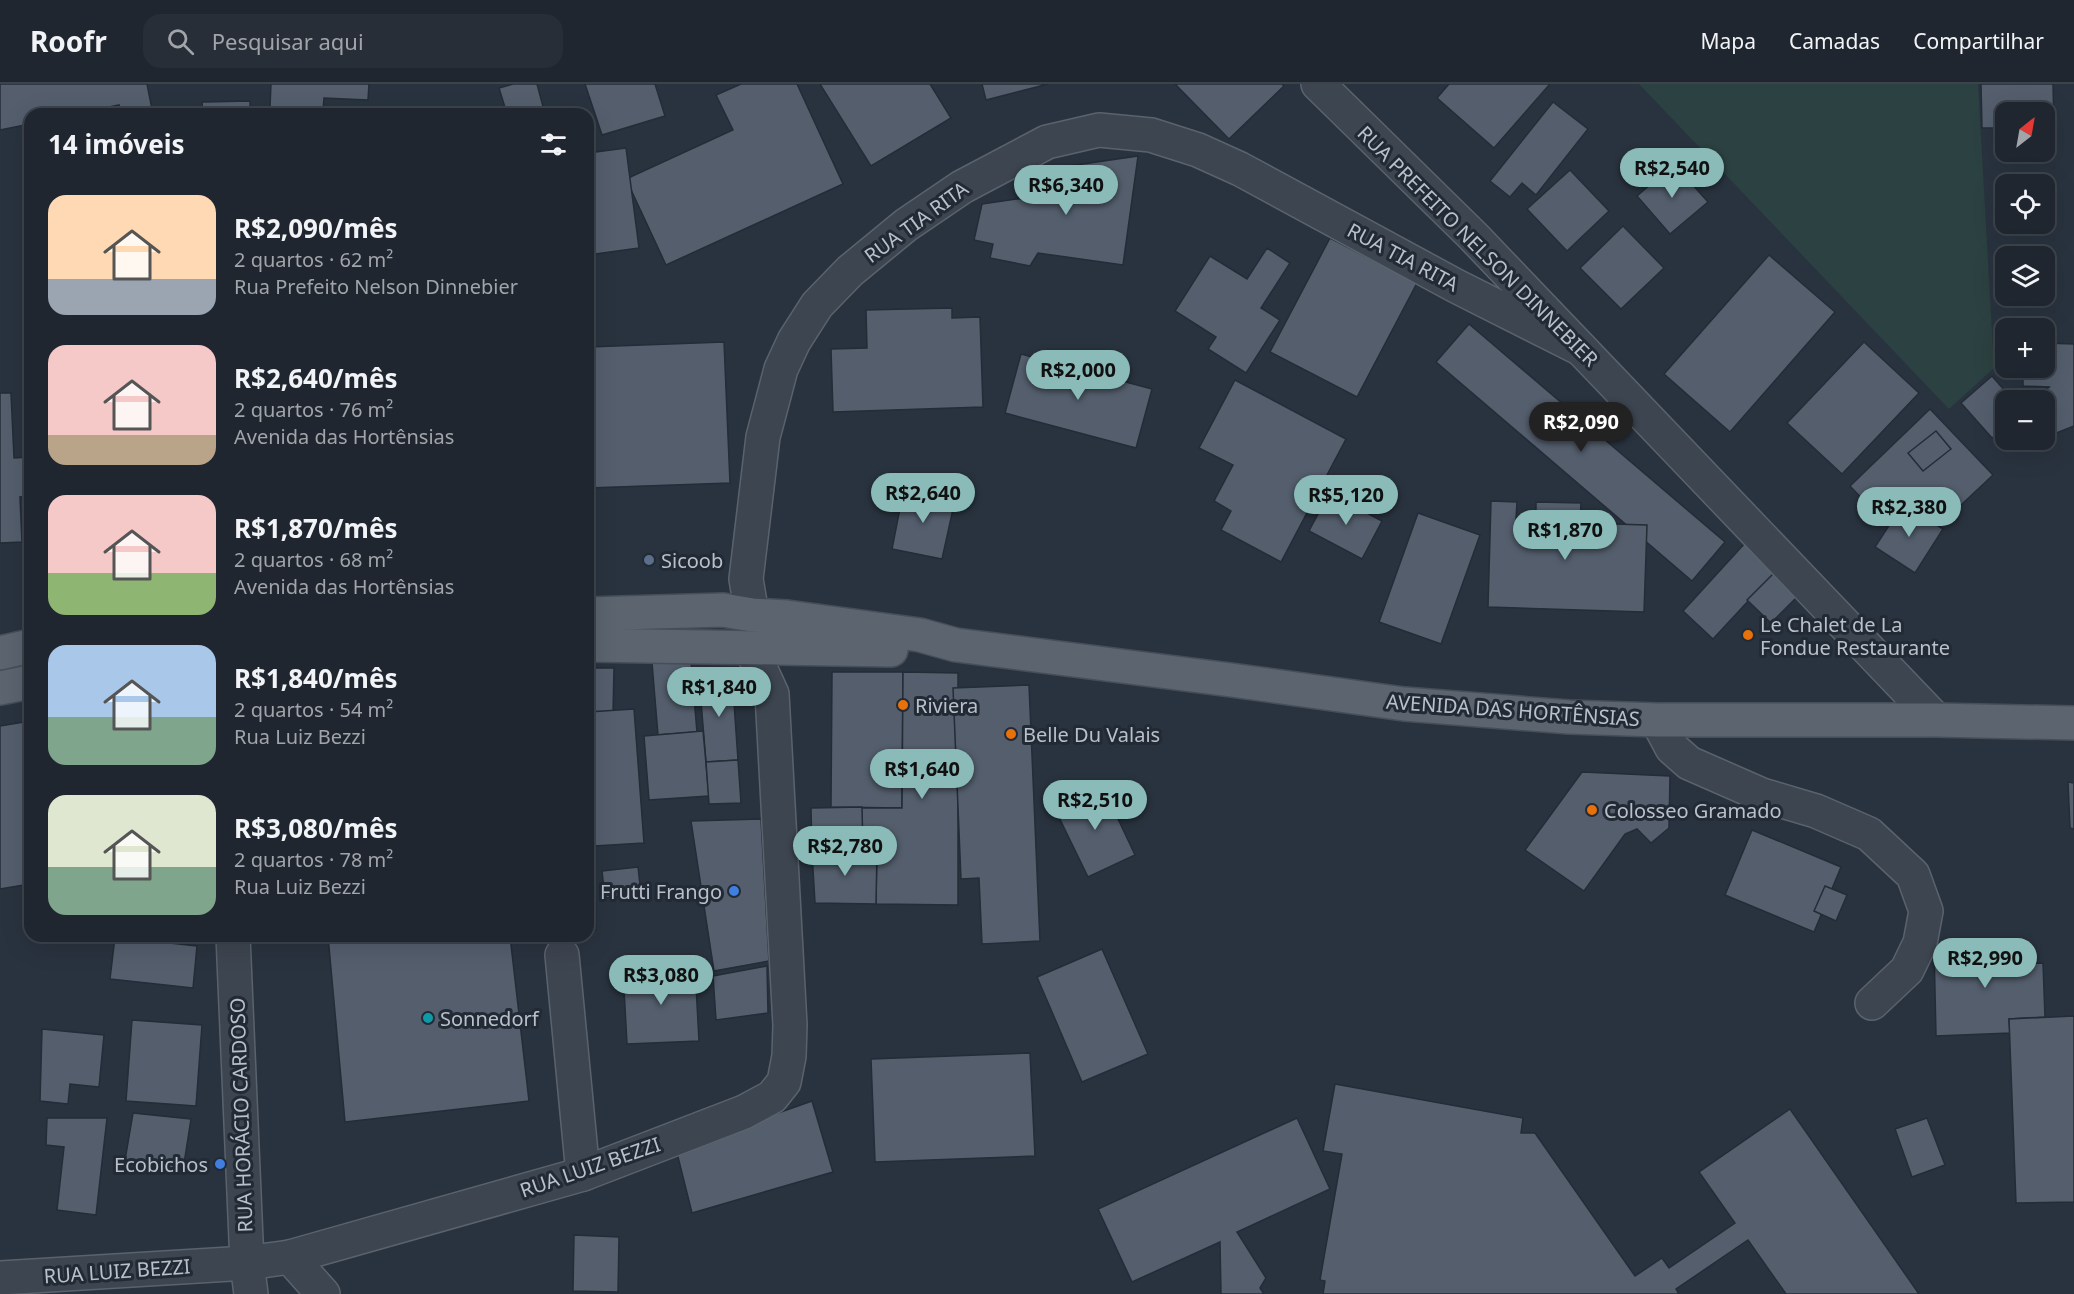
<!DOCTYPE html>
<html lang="pt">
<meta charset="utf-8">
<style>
:root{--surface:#1f262f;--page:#272e37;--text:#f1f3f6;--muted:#a1a5aa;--line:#3c434b;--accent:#8bbbb9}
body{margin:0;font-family:"Noto Sans",sans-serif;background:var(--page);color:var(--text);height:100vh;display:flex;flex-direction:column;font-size:22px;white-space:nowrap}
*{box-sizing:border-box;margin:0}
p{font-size:20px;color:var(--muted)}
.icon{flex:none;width:33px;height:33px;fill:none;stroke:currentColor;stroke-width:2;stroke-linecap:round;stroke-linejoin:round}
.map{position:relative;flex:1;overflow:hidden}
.panel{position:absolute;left:24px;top:24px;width:570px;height:834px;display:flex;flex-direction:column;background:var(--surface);border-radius:18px;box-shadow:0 6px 24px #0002,0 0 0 2px var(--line)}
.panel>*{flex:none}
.needle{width:39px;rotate:31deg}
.controls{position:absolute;left:1995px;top:18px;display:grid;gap:12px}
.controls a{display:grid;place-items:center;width:60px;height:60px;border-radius:12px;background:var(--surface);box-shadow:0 6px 24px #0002,0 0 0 2px var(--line);font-size:30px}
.price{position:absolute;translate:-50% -51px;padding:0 14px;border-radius:21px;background:var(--accent);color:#111;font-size:20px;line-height:39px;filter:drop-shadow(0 2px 3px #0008)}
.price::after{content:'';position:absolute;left:50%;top:36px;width:18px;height:14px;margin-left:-9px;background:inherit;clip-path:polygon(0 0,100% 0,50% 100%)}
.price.current{background:#222;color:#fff}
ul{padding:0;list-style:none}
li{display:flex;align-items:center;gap:18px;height:150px;padding:0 24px}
li span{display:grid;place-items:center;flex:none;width:168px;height:120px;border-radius:18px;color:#555}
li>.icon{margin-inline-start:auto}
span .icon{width:72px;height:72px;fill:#fffc;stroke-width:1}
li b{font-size:26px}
h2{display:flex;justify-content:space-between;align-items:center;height:72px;padding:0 24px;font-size:26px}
header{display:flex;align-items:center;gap:36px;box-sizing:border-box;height:84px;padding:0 30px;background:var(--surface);border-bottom:2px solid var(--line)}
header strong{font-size:28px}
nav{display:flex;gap:33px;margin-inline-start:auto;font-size:21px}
.search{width:420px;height:54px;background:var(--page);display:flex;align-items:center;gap:15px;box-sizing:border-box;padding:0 21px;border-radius:18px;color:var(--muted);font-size:22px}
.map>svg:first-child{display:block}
</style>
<header>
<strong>Roofr</strong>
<div class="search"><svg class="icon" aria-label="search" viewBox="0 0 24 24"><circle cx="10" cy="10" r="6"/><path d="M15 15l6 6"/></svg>Pesquisar aqui</div>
<nav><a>Mapa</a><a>Camadas</a><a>Compartilhar</a></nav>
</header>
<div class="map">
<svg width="2074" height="1210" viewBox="0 0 2074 1210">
<rect width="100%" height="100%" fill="#29333f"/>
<path fill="#2c4141" d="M1639,0H1978L1994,284L1949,325Z"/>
<g fill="#545e6d" stroke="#232c37" stroke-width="1.5">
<path d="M0,0H147L153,30H121L119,21L76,30H30V40L0,46Z"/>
<path d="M271,0H369L368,16L324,14L323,26L270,23Z"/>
<path d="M513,0H537L545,30H507L499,4Z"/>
<path d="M585,0H655L665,32L602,51Z"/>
<path d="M741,0H797L843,100L666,181L626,95L733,46L716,11Z"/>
<path d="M820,0H930L951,34L871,82Z"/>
<path d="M982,0H1048L986,16Z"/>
<path d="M1175,0H1282L1284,2L1229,55Z"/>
<path d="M1449,0H1550L1494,64L1437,14Z"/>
<path d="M1981,0H2053L2054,43H2044V28H2006V44H1982Z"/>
<path d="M250,17V30H203L202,18Z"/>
<path d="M1553,18L1588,45L1536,111L1522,99L1510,113L1490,97Z"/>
<path d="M626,64L639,164L588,171V69Z"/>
<path d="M1138,72L1123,181L1038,169L1030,182L990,174L993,160L974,156L982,120L1045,111L1042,86Z"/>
<path d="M1674,80L1708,118L1670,150L1637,112Z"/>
<path d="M1570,86L1609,127L1567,167L1527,125Z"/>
<path d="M1623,142L1664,184L1621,225L1580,184Z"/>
<path d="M1330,154L1417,199L1357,313L1270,268Z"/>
<path d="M1267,164L1290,179L1261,224L1280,236L1246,289L1208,265L1216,253L1175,227L1210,172L1247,195Z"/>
<path d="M1769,171L1835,228L1730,348L1664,290Z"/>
<path d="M952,224V234L980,233L983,323L833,328L831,265L867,264L866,226Z"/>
<path d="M1469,240L1725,458L1692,497L1436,278Z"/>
<path d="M724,258L730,399L588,404V263Z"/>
<path d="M1864,258L1919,309L1842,390L1787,339Z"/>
<path d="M2044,259L2074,260V342L2044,354V316L2020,315L2050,303L2023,302V284H2044Z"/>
<path d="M1021,270L1152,305L1136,364L1005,329Z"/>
<path d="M1992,292L2013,316H2006V343L1992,354L1961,319Z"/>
<path d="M1235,296L1346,355L1281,478L1221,446L1231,427L1214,417L1233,381L1199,364Z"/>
<path d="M0,309H11L14,374L30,373V412L20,413L22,458L0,459Z"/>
<path d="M1930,325L1993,391L1912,467L1850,402Z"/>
<path d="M1936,347L1951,365L1923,387L1908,369Z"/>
<path d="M904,404L955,416L942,475L892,465Z"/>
<path d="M1329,409L1382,437L1362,475L1309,447Z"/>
<path d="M1491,417L1517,418L1516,435L1536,436V418L1581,419L1580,439L1647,441L1644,528L1488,523Z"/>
<path d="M1903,420L1943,445L1915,489L1875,463Z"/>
<path d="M1418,429L1480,451L1441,560L1379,538Z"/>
<path d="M1746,458L1776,487L1713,555L1683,527Z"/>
<path d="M1776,487L1800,510L1771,539L1747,516Z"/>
<path d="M691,577L697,648L658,651L652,579Z"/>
<path d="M588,584H614L613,630L588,628Z"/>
<path d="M832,588H903L902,724L831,723Z"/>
<path d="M903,588L958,589V821L876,820L877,752H861V724H902Z"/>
<path d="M732,590L738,676L706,678L699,593Z"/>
<path d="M1029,601L1040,857L982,860L979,794L961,795L953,604Z"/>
<path d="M634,625L644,759L594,762L588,672V628Z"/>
<path d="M30,637V800L0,805V642Z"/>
<path d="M703,647L709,712L649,716L644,652Z"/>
<path d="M738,676L741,719L709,720L706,678Z"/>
<path d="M588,684L594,762L588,763Z"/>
<path d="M1582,688L1670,692L1669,744L1651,759L1637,745L1625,750L1584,807L1525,766Z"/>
<path d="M2068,698L2074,699V745L2070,744Z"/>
<path d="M1102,701L1135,771L1088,793L1054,723Z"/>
<path d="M862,723L863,767L812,769L811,724Z"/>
<path d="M761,735L769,877L714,887L691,737Z"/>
<path d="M1752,746L1841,783L1814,848L1725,811Z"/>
<path d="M877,766L876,820L815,819L812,769Z"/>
<path d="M638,783L641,810L605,814L602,787Z"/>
<path d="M595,794L596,846L588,847V795Z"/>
<path d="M1825,802L1847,811L1836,837L1814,827Z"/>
<path d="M328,852H510L529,1017L345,1038Z"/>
<path d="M115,853L197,862L193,904L110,895Z"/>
<path d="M2017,860V880L2043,879L2045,933L2009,935L2010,949L1936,952L1934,862Z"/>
<path d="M1102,865L1148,970L1082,998L1037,893Z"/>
<path d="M767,882L768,929L716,936L713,892Z"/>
<path d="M695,883L699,957L627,960L623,887Z"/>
<path d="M2074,932V1118L2016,1119L2009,935Z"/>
<path d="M132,936L202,941L196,1022L126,1017Z"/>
<path d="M42,945L104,951L99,1003L70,1000L68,1020L40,1017Z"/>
<path d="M1030,969L1035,1072L875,1078L871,975Z"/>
<path d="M1335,1000L1523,1034L1521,1049H1535L1635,1192L1662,1174L1669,1184L1735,1139L1699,1088L1790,1025L1919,1210H1786L1748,1156L1676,1205L1679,1210H1323L1325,1197L1320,1196L1342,1070L1323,1067Z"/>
<path d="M812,1017L833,1088L692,1129L676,1065Z"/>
<path d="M133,1029L191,1035L183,1086L125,1076Z"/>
<path d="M47,1034H107L96,1131L57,1126L64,1063L46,1061Z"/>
<path d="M1297,1034L1330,1105L1237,1148L1266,1194L1260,1204L1264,1210H1221L1220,1158L1132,1198L1098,1125Z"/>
<path d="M1927,1034L1945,1081L1912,1093L1895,1045Z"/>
<path d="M574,1151L619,1153L618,1208L573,1207Z"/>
</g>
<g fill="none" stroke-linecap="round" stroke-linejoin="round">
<defs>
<g id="minor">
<path d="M1318,0L1473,152L1936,636"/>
<path d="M752,531L746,495L763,353L781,285L794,257L817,221L850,187L906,141L962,103L1047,58L1099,46L1151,51L1198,66L1240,85L1456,202L1581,265"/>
<path d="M1657,636L1672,664L1689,679L1762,711L1816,727L1869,750L1913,791L1926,827L1920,859L1907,886L1872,919"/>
<path d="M233,852L247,1179L251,1210"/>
<path d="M562,871L583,1090"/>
<path d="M290,1173L323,1210"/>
<path d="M0,1194L247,1179L290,1173L583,1090L744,1028L772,1013L784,998L789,972L790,941L772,610L750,562"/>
</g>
<g id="major">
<path d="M588,530L723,526L752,531L787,533L920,551L956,561L1231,596L1404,620L1569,633L1657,636H1936L2074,639"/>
<path d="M588,561L891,566"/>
<path d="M0,569L30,562"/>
<path d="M0,604L30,598"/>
</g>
</defs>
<use href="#minor" stroke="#5a636d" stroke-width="36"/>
<use href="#major" stroke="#464e59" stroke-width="36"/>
<use href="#minor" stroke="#3d4550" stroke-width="33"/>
<use href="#major" stroke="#5b646f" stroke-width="33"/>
</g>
<circle fill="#5c6f8a" stroke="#212a35" stroke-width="2" cx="649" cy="476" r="6"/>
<g fill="#e8710a" stroke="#212a35" stroke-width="2">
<circle cx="1748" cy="551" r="6"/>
<circle cx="903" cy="621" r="6"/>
<circle cx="1011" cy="650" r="6"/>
<circle cx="1592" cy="726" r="6"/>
</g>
<g fill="#3f7fe0" stroke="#212a35" stroke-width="2">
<circle cx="734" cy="807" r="6"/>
<circle cx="220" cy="1080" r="6"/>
</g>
<circle fill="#0f9aa8" stroke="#212a35" stroke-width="2" cx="428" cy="934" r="6"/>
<g text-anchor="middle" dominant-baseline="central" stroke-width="6" stroke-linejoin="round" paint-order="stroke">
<g font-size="20" fill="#b9c0ca" stroke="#212a35">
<text transform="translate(916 138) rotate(-36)">RUA TIA RITA</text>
<text transform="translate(1478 162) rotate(45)">RUA PREFEITO NELSON DINNEBIER</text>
<text transform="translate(1403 173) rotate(28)">RUA TIA RITA</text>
<text transform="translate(1513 626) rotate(4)">AVENIDA DAS HORTÊNSIAS</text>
<text transform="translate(241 1031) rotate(-92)">RUA HORÁCIO CARDOSO</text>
<text transform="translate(590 1083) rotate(-19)">RUA LUIZ BEZZI</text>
<text transform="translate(117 1187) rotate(-4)">RUA LUIZ BEZZI</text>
</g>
<g font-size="20" fill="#b9c0ca" stroke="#212a35" text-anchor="start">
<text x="661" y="476">Sicoob</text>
<text x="1760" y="540">Le Chalet de La<tspan x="1760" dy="23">Fondue Restaurante</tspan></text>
<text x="915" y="621">Riviera</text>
<text x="1023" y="650">Belle Du Valais</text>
<text x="1604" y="726">Colosseo Gramado</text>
<text x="722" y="807" text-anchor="end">Frutti Frango</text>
<text x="440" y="934">Sonnedorf</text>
<text x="208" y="1080" text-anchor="end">Ecobichos</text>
</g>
</g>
</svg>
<div class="controls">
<a><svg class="needle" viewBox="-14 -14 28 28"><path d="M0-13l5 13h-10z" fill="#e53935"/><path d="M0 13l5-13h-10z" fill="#a1a5aa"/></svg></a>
<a><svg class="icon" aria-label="locate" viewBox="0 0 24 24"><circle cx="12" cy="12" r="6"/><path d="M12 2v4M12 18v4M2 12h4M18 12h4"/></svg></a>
<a><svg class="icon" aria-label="layers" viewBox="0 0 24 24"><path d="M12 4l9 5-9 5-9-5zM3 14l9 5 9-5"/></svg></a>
<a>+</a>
<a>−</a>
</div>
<b class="price" style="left:1672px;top:115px">R$2,540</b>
<b class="price" style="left:1066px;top:132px">R$6,340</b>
<b class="price" style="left:1078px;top:317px">R$2,000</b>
<b class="price current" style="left:1581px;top:369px">R$2,090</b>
<b class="price" style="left:923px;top:440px">R$2,640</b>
<b class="price" style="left:1346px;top:442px">R$5,120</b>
<b class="price" style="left:1909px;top:454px">R$2,380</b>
<b class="price" style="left:1565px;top:477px">R$1,870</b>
<b class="price" style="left:719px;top:634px">R$1,840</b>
<b class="price" style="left:922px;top:716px">R$1,640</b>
<b class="price" style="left:1095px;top:747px">R$2,510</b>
<b class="price" style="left:845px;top:793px">R$2,780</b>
<b class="price" style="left:1985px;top:905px">R$2,990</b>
<b class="price" style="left:661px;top:922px">R$3,080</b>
<section class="panel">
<h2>14 imóveis<svg class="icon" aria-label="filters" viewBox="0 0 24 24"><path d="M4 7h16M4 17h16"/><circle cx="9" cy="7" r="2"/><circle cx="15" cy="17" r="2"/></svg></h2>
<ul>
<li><span style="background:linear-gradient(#ffd9b3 70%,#9aa5b1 0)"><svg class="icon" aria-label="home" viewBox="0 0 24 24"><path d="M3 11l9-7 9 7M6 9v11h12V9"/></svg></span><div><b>R$2,090/mês</b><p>2 quartos · 62 m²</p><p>Rua Prefeito Nelson Dinnebier</p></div></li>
<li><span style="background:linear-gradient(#f6c9c9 75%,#b9a48a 0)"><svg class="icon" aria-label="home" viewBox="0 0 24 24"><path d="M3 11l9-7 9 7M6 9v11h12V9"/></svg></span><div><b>R$2,640/mês</b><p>2 quartos · 76 m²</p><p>Avenida das Hortênsias</p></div></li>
<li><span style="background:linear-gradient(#f6c9c9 65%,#8fb573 0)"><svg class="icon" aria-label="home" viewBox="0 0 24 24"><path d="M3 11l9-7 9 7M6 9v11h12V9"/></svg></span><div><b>R$1,870/mês</b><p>2 quartos · 68 m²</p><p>Avenida das Hortênsias</p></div></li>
<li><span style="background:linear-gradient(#a9c7e8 60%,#7fa58c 0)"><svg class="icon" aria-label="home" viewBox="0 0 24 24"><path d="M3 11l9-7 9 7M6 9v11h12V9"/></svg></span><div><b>R$1,840/mês</b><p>2 quartos · 54 m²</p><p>Rua Luiz Bezzi</p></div></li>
<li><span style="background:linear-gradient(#dfe7d0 60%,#7fa58c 0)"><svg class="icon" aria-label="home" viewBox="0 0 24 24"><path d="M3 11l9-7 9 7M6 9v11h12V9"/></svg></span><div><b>R$3,080/mês</b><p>2 quartos · 78 m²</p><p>Rua Luiz Bezzi</p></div></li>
</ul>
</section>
</div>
